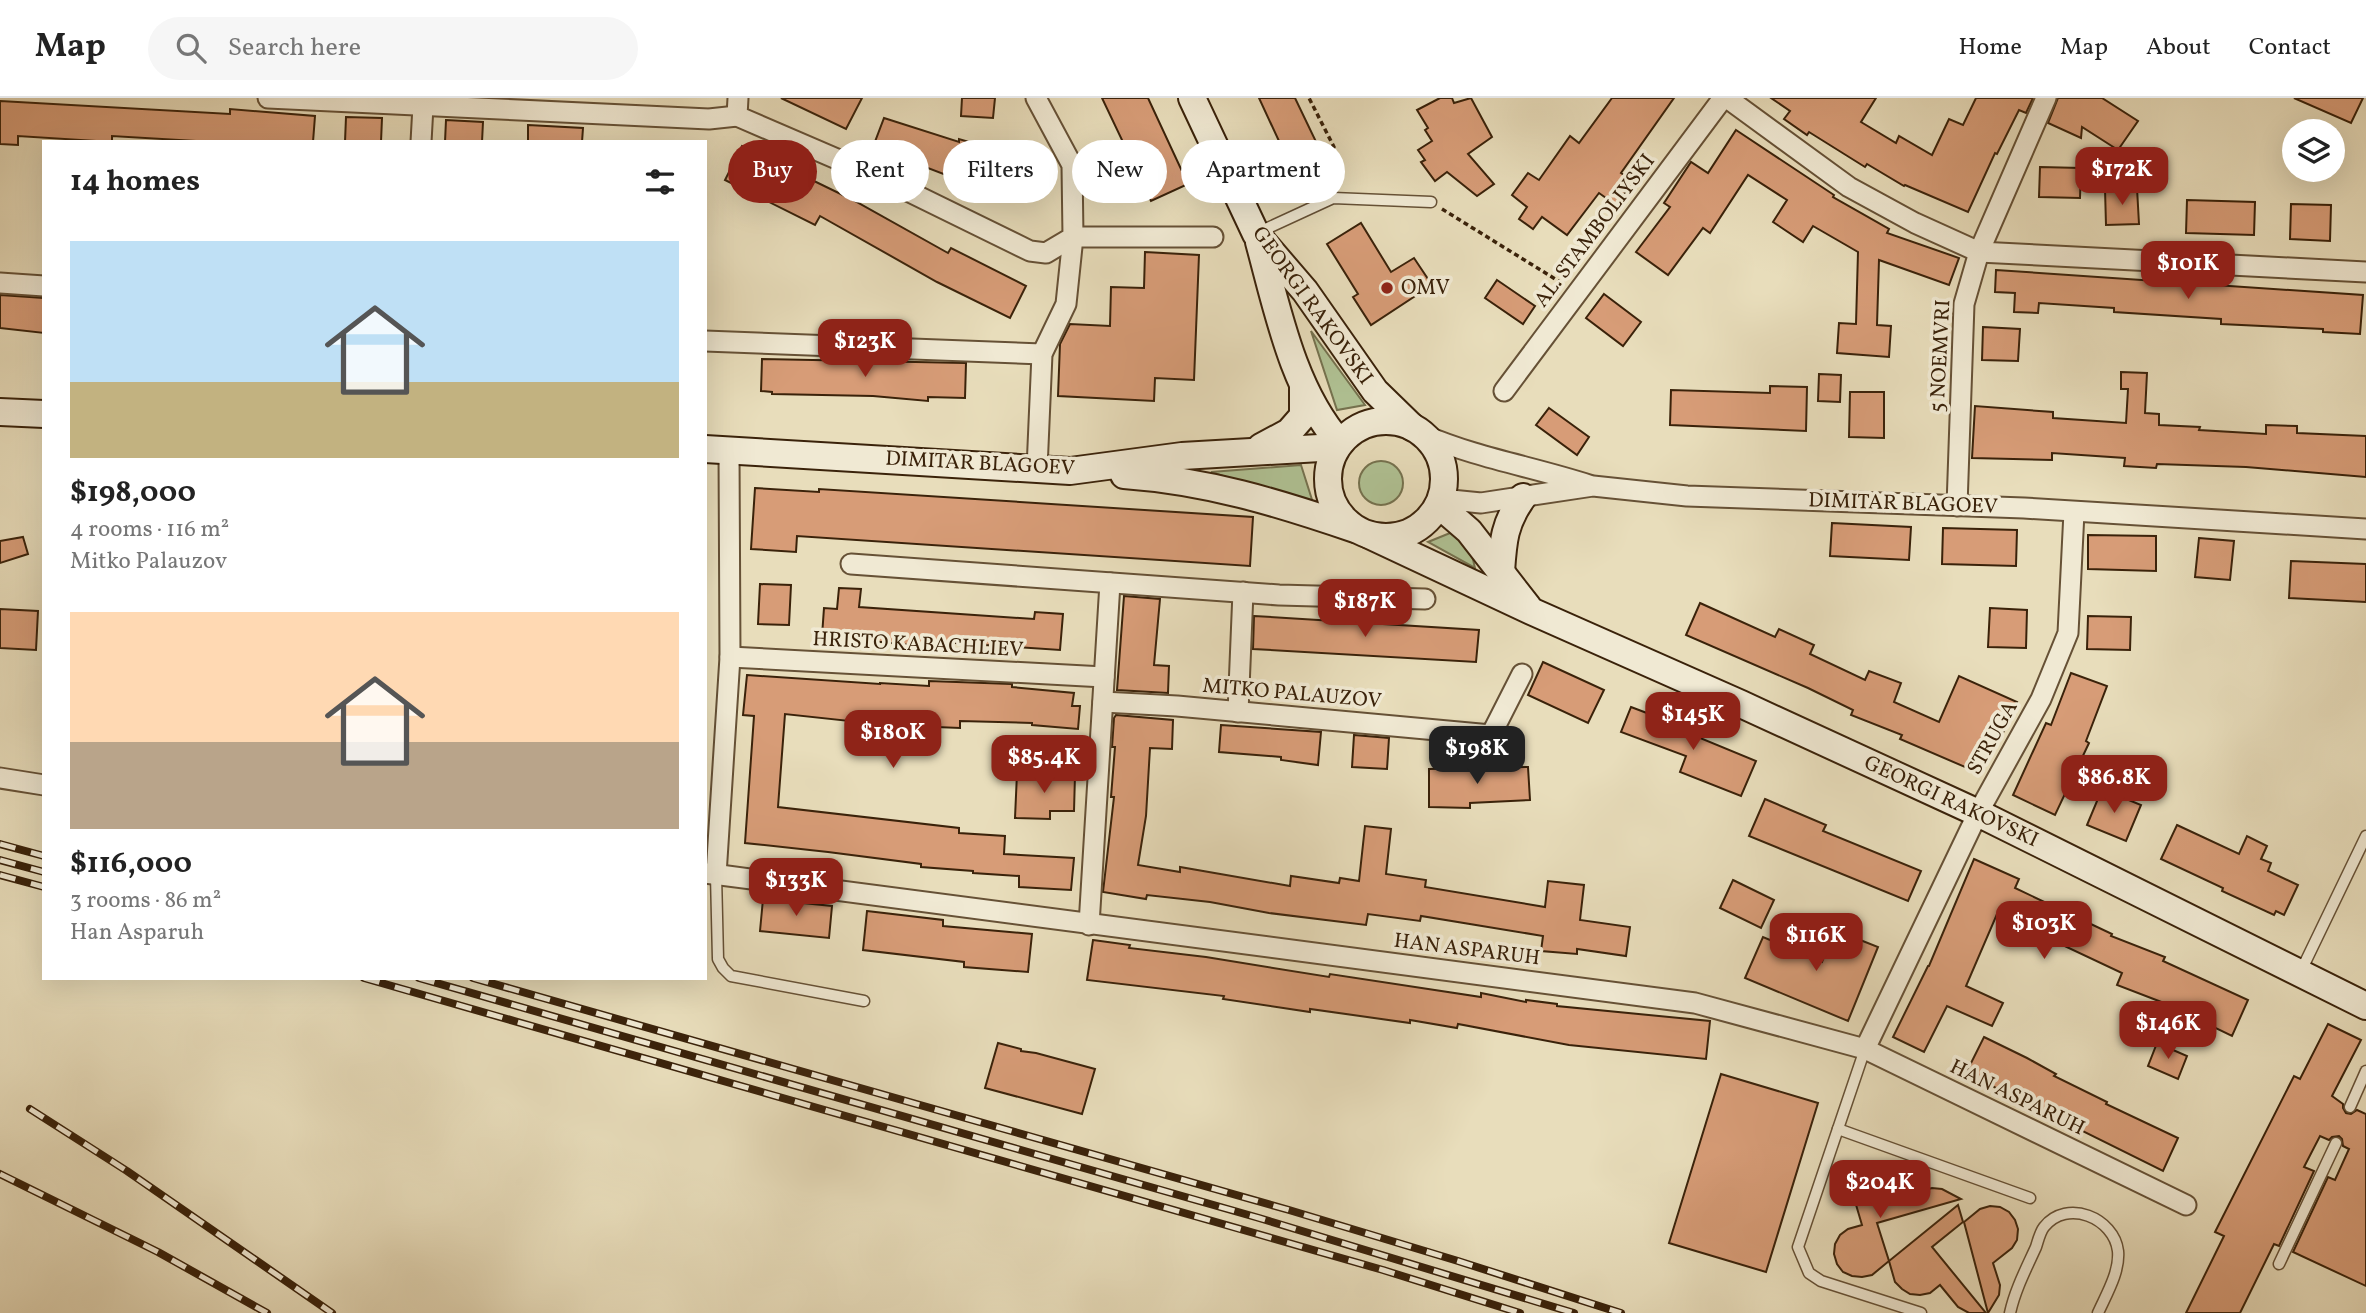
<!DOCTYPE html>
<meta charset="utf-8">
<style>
:root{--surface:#fff;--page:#f6f6f6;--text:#222;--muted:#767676;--line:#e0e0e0;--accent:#8f2418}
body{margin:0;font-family:Vollkorn,serif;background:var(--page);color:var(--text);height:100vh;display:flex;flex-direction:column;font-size:26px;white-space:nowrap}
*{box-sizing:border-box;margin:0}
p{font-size:23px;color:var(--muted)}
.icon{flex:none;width:38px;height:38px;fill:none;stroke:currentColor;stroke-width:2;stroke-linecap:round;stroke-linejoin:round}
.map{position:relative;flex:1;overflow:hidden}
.sheet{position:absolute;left:42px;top:42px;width:665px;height:840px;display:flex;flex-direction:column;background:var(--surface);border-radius:0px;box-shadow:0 7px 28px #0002}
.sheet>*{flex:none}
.hud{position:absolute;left:728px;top:42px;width:665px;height:63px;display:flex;gap:14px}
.controls{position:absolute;left:2282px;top:21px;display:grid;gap:14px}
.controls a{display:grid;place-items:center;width:63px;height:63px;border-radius:50%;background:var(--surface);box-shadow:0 7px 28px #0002;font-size:35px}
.price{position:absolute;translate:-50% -60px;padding:0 16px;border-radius:14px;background:var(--accent);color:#fff;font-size:23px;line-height:46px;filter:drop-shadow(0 2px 4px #0008)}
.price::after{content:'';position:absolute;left:50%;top:42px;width:21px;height:16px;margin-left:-10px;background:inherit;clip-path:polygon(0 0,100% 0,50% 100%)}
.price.active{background:#222;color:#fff}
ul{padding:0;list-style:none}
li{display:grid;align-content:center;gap:14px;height:371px;padding:0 28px}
li span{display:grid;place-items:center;height:217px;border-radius:0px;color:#555}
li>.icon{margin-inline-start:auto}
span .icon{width:126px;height:126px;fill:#fffc;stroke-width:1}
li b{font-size:30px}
h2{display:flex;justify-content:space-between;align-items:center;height:84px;padding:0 28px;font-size:30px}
.tag{padding:0 24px;border-radius:32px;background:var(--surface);box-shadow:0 7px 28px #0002;font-size:24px;line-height:63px}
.tag.active{background:var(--accent);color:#fff}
header{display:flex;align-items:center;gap:42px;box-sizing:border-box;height:98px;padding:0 35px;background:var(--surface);border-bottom:2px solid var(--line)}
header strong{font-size:33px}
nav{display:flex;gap:38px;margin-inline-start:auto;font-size:24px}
.search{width:490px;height:63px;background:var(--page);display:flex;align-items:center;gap:18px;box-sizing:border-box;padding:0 24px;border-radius:38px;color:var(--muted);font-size:26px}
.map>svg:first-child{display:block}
</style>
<header>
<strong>Map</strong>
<div class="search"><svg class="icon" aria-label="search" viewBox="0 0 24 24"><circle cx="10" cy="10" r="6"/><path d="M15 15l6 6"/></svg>Search here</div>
<nav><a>Home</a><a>Map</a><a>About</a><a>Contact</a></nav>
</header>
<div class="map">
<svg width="2366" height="1215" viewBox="0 0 2366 1215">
<rect width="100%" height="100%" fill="#e8ddbb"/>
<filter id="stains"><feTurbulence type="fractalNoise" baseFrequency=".00286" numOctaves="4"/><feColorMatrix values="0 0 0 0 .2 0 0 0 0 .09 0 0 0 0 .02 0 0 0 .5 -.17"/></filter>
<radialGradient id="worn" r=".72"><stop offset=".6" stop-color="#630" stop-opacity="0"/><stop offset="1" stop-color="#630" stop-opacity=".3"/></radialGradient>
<g fill="#b0c294" stroke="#75724f" stroke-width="2">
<path d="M1311,233L1365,307L1337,312Z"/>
<circle cx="1381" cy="385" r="22"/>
<path d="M1301,367L1314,408L1211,374Z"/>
<path d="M1455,433L1471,453L1475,470L1428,444Z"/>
</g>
<g fill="#d79c77" stroke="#3a220a" stroke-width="2">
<path d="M781,0H862L846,31Z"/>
<path d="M962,0H995L993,20L961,18Z"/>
<path d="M1102,0H1148L1188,86L1151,103Z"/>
<path d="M1259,0H1295L1320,52L1291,69Z"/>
<path d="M1440,0H1452L1454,5L1471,0L1492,39L1468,56L1494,86L1477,98L1447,74L1435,83L1421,64L1425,62L1418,52L1432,43L1425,32L1428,30L1417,12Z"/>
<path d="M1612,0H1674L1621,75L1633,83L1616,107L1599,95L1567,137L1542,119L1533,131L1519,121L1527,109L1512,97L1528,75L1539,82L1570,38L1579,45Z"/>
<path d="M1771,0H1876L1861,24L1896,45L1899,38L1932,57L1949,21L1963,27L1976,0H2033L2026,15L2019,12L1997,56L1995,55L1968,114L1905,87L1904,88L1867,66L1865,69L1809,34L1807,37L1784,21L1790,13Z"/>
<path d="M2058,0H2102L2138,23L2118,52L2082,29L2081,40L2048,25Z"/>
<path d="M2294,0H2363L2351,25Z"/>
<path d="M0,3L230,16V11L315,18L313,44H213L112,38V44L18,38V47L0,46Z"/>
<path d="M346,19L382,20L381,44H345Z"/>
<path d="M884,20L959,44V41L1028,61L1016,102L974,90L975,88L873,49Z"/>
<path d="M446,22L483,24L482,44H445Z"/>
<path d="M528,27L583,30L582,44H528Z"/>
<path d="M1736,32L1834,97L1833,99L1889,131L1887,135L1959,160L1949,187L1879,162L1877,227L1891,228L1889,259L1837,255L1839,225L1856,226L1858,154L1813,128L1803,144L1773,124L1787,102L1748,77L1710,135L1703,130L1668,177L1636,154L1670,109L1664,105L1691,64L1708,75Z"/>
<path d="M742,48L853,102L948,155L951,150L1026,188L1010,220L937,184L820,118L815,127L725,82Z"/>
<path d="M2040,69L2081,70L2080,100L2039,99Z"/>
<path d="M2137,90L2139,126L2106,127L2105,91Z"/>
<path d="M2187,102L2255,104L2254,137L2186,135Z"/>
<path d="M2291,106L2331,107L2330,143L2290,141Z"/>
<path d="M1361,125L1391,174L1414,160L1432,187L1371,227L1353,199L1358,196L1327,146Z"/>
<path d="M1145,154L1199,157L1194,282L1155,280L1154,303L1058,298L1060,246L1070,226L1110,228L1111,189L1144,190Z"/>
<path d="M1996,172L2363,197L2360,236L2323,234V231L2221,226V221L2114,214V210L2039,205L2038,215L2014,214L2015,195L1995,194Z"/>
<path d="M1497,182L1535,208L1523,226L1485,200Z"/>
<path d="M1604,196L1641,224L1623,248L1586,220Z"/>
<path d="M0,197L44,200V235L0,230Z"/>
<path d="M1983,229L2020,231L2018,263L1982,262Z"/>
<path d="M762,261L966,265L965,300L928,299V303L873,298L772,296V294L761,293Z"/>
<path d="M2121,274L2147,275L2145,315L2159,316V327L2200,329L2199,332L2266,336V327L2297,328V335L2366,338V379L2246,369L2157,366L2156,370L2124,368L2125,360L2052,355V362L1972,360L1975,308L2053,314V320L2126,325L2128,291H2121Z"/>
<path d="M1819,276L1841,277L1840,304L1818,303Z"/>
<path d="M1770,288L1807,289L1806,333L1670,327L1671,292L1770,295Z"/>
<path d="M1850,294H1884V340L1849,339Z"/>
<path d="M1549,310L1589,339L1577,357L1536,327Z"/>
<path d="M755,390L819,394V391L1253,419L1250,468L797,438L796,454L751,451Z"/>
<path d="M1832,425L1911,429L1909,462L1830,458Z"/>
<path d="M1943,430L2017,432L2016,468L1942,466Z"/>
<path d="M2088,437L2156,438V473L2088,471Z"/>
<path d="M23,439L28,456L0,465V443Z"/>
<path d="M2199,440L2234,443L2230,482L2195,479Z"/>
<path d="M2291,463L2366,466V504L2289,500Z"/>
<path d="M760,486L791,487L789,527L758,526Z"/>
<path d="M839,490L861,491L859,509L1034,521L1035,514L1063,516L1060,552L940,544V550L822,538L824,510L837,511Z"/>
<path d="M1124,498L1160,501L1154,567L1169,568L1168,595L1117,592Z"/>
<path d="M1700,505L1775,539L1779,531L1814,547L1810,556L1865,582L1869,573L1901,585L1894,604L1939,624L1959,578L2017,604L2002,637L1989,632L1972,672L1900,641L1902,637L1851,617L1853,612L1808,590L1686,537Z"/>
<path d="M1990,510L2027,512L2026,550L1988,549Z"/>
<path d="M0,511L38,513L36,552L0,550Z"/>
<path d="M1254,518L1479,532L1476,564L1253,551Z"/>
<path d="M2088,518L2131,519L2130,552L2087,551Z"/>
<path d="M1543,564L1604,592L1588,625L1528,597Z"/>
<path d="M2071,575L2107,588L2086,643L2089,645L2055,717L2013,697L2046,625L2051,627Z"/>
<path d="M747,577L880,586V585L929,588V583L1012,586V589L1074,595L1072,608H1080L1078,631L1032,627V625L960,623V630L912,628V632L877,630L878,626L785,616L778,709L959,730V735L1005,738L1004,756L1074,760L1071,792L1019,789V778L973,775V773L921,769V766L828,754L745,745L754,618L743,617Z"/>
<path d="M1631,609L1684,629L1683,633L1756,663L1741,698L1680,674L1686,658L1621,634Z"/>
<path d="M1116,617L1173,622L1172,651L1150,650L1146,718L1138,767L1180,774V769L1290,788L1291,778L1339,785L1340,780L1359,783L1365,728L1391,731L1386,776L1426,782L1425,789L1545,809L1548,783L1584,787L1580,822L1630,829L1626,858L1577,851V856L1541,853L1543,838L1421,818L1420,823L1368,816L1366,827L1269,815L1210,804L1147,797L1146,801L1103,794L1114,699H1111L1115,649H1112L1114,620Z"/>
<path d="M1221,627L1321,634L1318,667L1281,662V659L1219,654Z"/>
<path d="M1354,637L1389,640L1387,671L1352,669Z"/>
<path d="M1528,669L1530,702L1470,705V710L1429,709V671Z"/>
<path d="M1017,675L1075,677L1074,713H1050V721L1015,720Z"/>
<path d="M2102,691L2141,707L2126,743L2087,727Z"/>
<path d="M1765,701L1826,727L1823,733L1921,773L1908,803L1749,738Z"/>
<path d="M2177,727L2239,756L2247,738L2267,748L2261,761L2271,765L2268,773L2298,787L2284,817L2276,813L2274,817L2222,793L2223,790L2161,761Z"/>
<path d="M1974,761L2019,781L2015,790L2112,836L2111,838L2165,859L2163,863L2248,902L2232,938L2164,905L2117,887L2122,875L1997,816L1966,888L2003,905L1992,928L1947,908L1924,954L1893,939L1928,868H1929Z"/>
<path d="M1733,782L1774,802L1761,830L1720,810Z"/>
<path d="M763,801L832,808L829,840L760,833Z"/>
<path d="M867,813L943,822V828L1032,836L1028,874L964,869V864L863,852Z"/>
<path d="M1835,832L1878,849L1848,923L1745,880L1763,839L1822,864Z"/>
<path d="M1093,842L1130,847L1129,850L1206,859L1329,879L1330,876L1481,899V895L1526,904V902L1557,906V908L1710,923L1706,961L1569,947L1458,926L1457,930L1410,922V925L1310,911V914L1223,901L1224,898L1087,882Z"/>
<path d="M2328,926L2361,942L2332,998L2343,1006V1010L2346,1015L2351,1016L2357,1012L2366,1016V1188L2293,1154L2328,1079L2335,1082L2349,1051L2343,1048L2342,1041L2339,1038L2332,1039L2329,1042L2320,1038L2304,1069L2314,1073L2279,1148L2274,1146L2240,1215H2186L2224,1138L2215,1134L2294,978L2300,981Z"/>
<path d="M1984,939L2027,960L2056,976L2054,978L2107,1004L2106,1006L2178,1040L2163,1073L1966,975Z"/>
<path d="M998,945L1021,951V953L1036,955L1095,971L1082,1016L985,990Z"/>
<path d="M2157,945L2187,958L2178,981L2148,968Z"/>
<path d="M1721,976L1818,1005L1766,1174L1669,1145Z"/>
<path d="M1878,1072L1888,1073L1896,1078L1911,1096L1932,1090L1942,1091L1961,1101L1877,1125L1889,1163L1872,1177L1862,1179L1852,1178L1843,1174L1837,1166L1834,1156L1835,1146L1840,1137L1848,1131L1862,1127L1854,1100L1855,1090L1860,1081L1868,1075Z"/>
<path d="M1958,1107L1963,1124L1932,1149L1986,1215H1969L1958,1209L1940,1187L1930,1195L1920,1197L1910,1196L1902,1191L1895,1184L1889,1163Z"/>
<path d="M1990,1108L2000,1109L2009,1114L2015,1122L2018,1131L2017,1142L2012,1150L1993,1165L2000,1187L1999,1197L1988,1215L1964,1124L1980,1111Z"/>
</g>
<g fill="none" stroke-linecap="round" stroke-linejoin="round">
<defs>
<g id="lane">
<path d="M1257,135L1333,100L1431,104"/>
<path d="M716,777L718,861L723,870L731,878L864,903"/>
<path d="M2301,873L2366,738"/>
<path d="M1865,951L1798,1149L1809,1175L1821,1183L1921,1215"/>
<path d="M2350,1009L2366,973"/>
<path d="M1838,1031L2030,1100"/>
<path d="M2279,1166L2336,1045"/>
<path d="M2010,1215C2015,1192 2026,1171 2036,1149C2038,1143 2040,1134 2044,1129C2067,1100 2114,1120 2118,1153C2120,1174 2106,1197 2098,1215"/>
</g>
<g id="street">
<path d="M268,0L709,21L737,18"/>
<path d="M738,0L737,18L881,80L1030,153L1046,155L1073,139L1072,67L1036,0"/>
<path d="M1727,0L1849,89L1915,125L1979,154L2366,174"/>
<path d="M421,44L423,8"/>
<path d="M0,185L44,188"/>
<path d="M705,243L1042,256"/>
<path d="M1504,293L1723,0"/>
<path d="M1424,337C1477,360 1534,369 1589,387"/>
<path d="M1037,371L1042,256L1066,206L1073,139H1213"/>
<path d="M1441,401L1481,405L1593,388L1687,398L2024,410L2366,431"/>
<path d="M1957,408L1964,206L1979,154L2046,0"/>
<path d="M851,466L1279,497L1425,501"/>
<path d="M730,559L1104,579"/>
<path d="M1103,604L1177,608L1491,637L1522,576"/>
<path d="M1238,614L1243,494"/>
<path d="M0,680L44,687"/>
<path d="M705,775L1695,905L1865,951L2186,1107"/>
<path d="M716,777L730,559L729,353"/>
<path d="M1089,827L1110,485"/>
<path d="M1865,951L1978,715L2041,601L2068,535L2074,414"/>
</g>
<g id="secondary">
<path d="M1192,0L1256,136L1305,193L1375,293L1412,329"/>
<path d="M1259,144C1277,210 1293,293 1340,345"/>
<path d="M0,314L44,316"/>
<circle cx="1386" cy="381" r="58"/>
<path d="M1261,349L1289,334L1303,318V288"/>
<path d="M705,351L1070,373L1182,358L1337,349"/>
<path d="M1124,377C1207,383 1276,404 1355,431"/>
<path d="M1439,407L1469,433L1528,509"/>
<path d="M1369,437L1531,513L1741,606L1978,715L2366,908"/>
<path d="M1501,474C1503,444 1504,425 1523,399"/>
</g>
</defs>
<use href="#lane" stroke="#665136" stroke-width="13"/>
<use href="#street" stroke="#665136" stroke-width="23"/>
<use href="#secondary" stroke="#3a220a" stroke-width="30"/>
<g stroke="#3a220a" stroke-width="3.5" stroke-dasharray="5 3.5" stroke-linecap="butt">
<path d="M1260,93L1330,54L1334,49L1309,0"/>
<path d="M1442,111L1560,184"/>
</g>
<use href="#lane" stroke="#f0e9d3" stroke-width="10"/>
<use href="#street" stroke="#f0e9d3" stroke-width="19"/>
<use href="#secondary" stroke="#f0e9d3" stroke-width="26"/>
<defs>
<g id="rail">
<path d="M0,746L44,758"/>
<path d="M0,762L44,774"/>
<path d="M0,777L44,789"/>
<path d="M364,880L1383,1172L1520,1215"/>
<path d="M419,880L1259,1120L1574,1215"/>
<path d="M473,880L1289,1112L1458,1163L1621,1215"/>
<path d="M30,1011L127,1073L332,1215"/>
<path d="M0,1076L158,1154L267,1215"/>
</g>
</defs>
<use href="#rail" stroke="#3a220a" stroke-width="8"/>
<use href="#rail" stroke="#f0e9d3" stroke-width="5" stroke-dasharray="16" stroke-linecap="butt"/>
</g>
<circle fill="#8f2418" stroke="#f0e9d3" stroke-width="2.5" cx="1387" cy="190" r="7"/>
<g text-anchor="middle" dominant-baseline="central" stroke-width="7" stroke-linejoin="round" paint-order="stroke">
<g font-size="21" fill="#3a220a" stroke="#f0e9d3">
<text transform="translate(1595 133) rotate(-53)">AL. STAMBOLIYSKI</text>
<text transform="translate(1312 208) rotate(54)">GEORGI RAKOVSKI</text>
<text transform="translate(1941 258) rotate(-87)">5 NOEMVRI</text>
<text transform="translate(980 366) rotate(3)">DIMITAR BLAGOEV</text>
<text transform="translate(1903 406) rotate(2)">DIMITAR BLAGOEV</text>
<text transform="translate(918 547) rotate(3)">HRISTO KABACHLIEV</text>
<text transform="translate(1292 596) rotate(5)">MITKO PALAUZOV</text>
<text transform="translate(1993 640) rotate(-61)">STRUGA</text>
<text transform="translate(1951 704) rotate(25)">GEORGI RAKOVSKI</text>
<text transform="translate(1467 852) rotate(7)">HAN ASPARUH</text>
<text transform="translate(2017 1000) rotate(26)">HAN ASPARUH</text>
</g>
<g font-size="21" fill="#3a220a" stroke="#f0e9d3" text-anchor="start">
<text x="1401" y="190">OMV</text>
</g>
</g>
<rect width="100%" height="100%" filter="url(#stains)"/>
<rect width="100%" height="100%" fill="url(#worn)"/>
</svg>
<div class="controls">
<a><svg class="icon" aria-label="layers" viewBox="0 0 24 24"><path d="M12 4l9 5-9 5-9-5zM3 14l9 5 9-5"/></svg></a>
</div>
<b class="price" style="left:2122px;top:109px">$172K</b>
<b class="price" style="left:2188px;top:203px">$101K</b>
<b class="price" style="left:865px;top:281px">$123K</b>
<b class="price" style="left:1365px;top:541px">$187K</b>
<b class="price" style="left:1693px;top:654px">$145K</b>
<b class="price" style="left:893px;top:672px">$180K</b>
<b class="price active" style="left:1477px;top:688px">$198K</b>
<b class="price" style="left:1044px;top:697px">$85.4K</b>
<b class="price" style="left:2114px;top:717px">$86.8K</b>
<b class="price" style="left:796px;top:820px">$133K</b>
<b class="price" style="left:2044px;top:863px">$103K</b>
<b class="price" style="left:1816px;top:875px">$116K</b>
<b class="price" style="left:2168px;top:963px">$146K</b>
<b class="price" style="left:1880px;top:1122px">$204K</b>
<div class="hud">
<a class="tag active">Buy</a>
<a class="tag">Rent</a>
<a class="tag">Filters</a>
<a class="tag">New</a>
<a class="tag">Apartment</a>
</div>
<section class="sheet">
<h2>14 homes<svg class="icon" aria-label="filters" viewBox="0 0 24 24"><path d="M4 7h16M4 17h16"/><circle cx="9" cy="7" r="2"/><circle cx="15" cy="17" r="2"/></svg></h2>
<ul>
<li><span style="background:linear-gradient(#bfe0f5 65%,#c2b280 0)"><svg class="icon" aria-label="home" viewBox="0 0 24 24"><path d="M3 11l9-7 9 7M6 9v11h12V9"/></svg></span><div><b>$198,000</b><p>4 rooms · 116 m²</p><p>Mitko Palauzov</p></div></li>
<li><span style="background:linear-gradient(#ffd9b3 60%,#b9a48a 0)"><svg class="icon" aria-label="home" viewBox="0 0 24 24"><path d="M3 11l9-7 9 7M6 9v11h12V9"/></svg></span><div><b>$116,000</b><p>3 rooms · 86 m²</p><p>Han Asparuh</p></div></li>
</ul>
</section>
</div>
